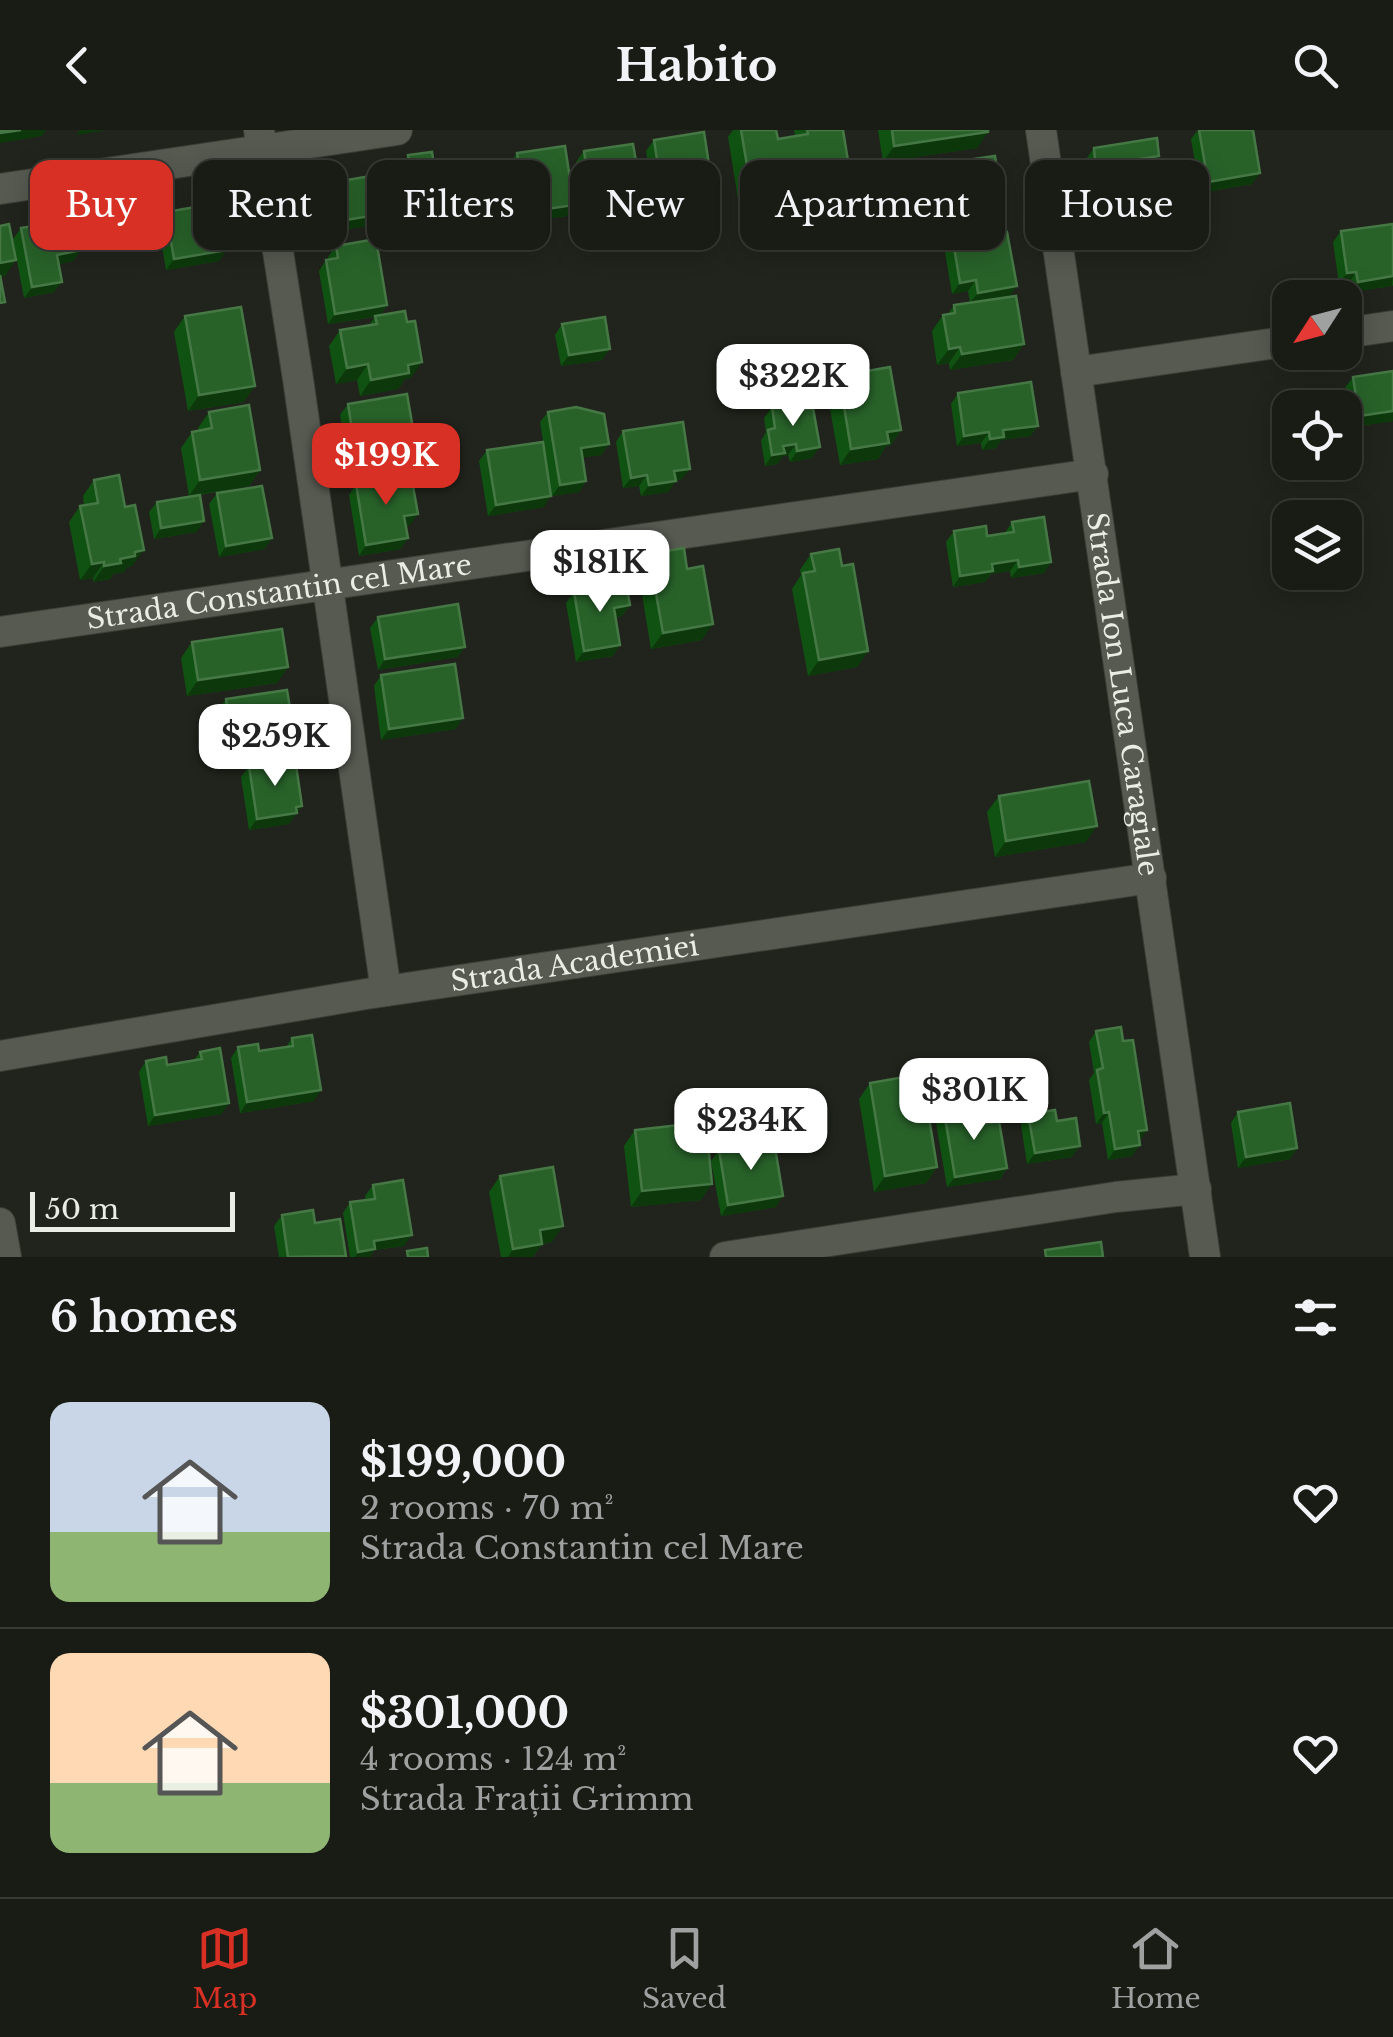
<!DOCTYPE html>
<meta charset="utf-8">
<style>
:root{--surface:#191b15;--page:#22241e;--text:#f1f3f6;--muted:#9fa1a0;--line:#373934;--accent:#d93025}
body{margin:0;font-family:"Libre Baskerville",serif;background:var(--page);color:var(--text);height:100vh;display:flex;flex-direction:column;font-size:38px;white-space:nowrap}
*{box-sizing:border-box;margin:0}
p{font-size:32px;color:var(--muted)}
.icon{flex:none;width:55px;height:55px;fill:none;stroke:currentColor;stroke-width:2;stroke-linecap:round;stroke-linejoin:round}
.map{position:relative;height:1127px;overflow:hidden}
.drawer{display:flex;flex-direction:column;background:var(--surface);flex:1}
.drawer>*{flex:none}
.banner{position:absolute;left:30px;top:30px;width:1335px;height:90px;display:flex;gap:20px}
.needle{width:65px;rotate:234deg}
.fabs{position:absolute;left:1272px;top:150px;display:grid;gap:20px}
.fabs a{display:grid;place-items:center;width:90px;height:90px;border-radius:20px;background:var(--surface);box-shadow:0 5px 25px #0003,0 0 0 2px var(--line);font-size:50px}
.scale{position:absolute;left:30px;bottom:25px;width:205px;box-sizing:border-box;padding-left:10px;border:5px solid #eaece6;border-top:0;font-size:28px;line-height:35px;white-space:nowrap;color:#eaece6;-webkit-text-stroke:8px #21241c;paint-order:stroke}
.price{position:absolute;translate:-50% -85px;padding:0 22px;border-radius:20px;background:#fff;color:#222;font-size:32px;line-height:65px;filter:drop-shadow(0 2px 5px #0008)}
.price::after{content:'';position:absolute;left:50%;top:60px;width:30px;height:22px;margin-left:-15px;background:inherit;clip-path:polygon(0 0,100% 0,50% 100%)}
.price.active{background:var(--accent);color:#fff}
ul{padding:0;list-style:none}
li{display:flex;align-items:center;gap:30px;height:250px;padding:0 50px}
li+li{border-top:2px solid var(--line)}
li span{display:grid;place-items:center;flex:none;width:280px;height:200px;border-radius:20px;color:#555}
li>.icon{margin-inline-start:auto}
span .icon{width:120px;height:120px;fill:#fffc;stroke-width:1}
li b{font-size:42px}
h2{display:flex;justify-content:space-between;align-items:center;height:120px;padding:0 50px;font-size:42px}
.pill{padding:0 35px;border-radius:20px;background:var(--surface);box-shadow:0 5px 25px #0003,0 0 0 2px var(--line);font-size:35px;line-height:90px}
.pill.active{background:var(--accent);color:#fff}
header{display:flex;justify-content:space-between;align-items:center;height:130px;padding:0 50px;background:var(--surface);font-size:45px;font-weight:700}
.tab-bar{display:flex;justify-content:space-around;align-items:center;height:140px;border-top:2px solid var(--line);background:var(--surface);font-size:28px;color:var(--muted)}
.tab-bar a{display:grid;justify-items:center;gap:5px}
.tab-bar .active{color:var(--accent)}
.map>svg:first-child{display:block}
</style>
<header><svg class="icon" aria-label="back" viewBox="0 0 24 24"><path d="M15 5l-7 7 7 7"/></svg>Habito<svg class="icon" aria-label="search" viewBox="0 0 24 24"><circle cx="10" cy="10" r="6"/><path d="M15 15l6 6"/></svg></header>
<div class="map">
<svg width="1393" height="1127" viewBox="0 0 1393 1127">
<rect width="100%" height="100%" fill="#21241c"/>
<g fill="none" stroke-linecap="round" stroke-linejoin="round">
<defs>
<g id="minor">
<path d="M259,0L298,249L386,861"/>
<path id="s1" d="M1041,0L1205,1127"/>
<path d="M0,59L397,0"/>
<path d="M1345,203L1393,196"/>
<path d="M1076,242L1290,211"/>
<path id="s2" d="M0,502L1093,344"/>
<path id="s3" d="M0,926L366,864L1151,748"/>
<path d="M0,1093L6,1127"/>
<path d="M725,1127L1116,1067L1196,1059"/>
</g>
</defs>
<use href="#minor" stroke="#3c3e37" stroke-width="32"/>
<use href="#minor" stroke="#575a51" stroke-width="30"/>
</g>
<g fill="#105212">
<path d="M733,0H776L778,9L795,6L794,0H843L849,37L838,53L738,69L728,7Z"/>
<path d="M878,0H988L977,18L883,32Z"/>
<path d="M1198,0H1253L1252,54L1200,63L1191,9Z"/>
<path d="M654,10L705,65L655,73L646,21Z"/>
<path d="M1094,18L1159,26L1152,37L1141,39L1143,48L1158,74L1095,83L1093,71L1087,72L1082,42L1087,35L1086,29Z"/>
<path d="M584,21L634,77L585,85L576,32Z"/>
<path d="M517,23L574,75L567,86L518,93L509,34Z"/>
<path d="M408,25L437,55L433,60L409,64L404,31Z"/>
<path d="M946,33L1003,78L995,89L947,96L939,44Z"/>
<path d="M446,41L498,88L491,99L446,105L438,52Z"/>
<path d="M317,55L389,83L382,94L307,105L303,79Z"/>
<path d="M114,70L146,89L143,94L114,100L110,75Z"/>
<path d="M166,82L219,131L166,140L158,93Z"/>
<path d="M1393,94V155L1392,156L1350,162L1349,153L1339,154L1333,112L1341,101Z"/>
<path d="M21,98L81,120L73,131L59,134L54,162L24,168L13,109Z"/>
<path d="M953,111L1009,167L1024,214L1013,230L950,240L949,233L937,235L932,201L943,185L948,184L954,175L970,173L968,161L952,164L945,122Z"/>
<path d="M336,116L387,175L380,185L411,248L405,249L398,259L360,266L357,250L336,254L329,216L340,200L369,195L375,187L328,194L319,141L326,130H329L328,127Z"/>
<path d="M185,186L244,272L188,281L174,202Z"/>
<path d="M562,194L602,230L561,236L555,205Z"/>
<path d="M1393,241V291L1352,297L1345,258L1353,247Z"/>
<path d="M839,246L901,300L890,316H886L878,329L840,335L827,262Z"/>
<path d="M958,263L1038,296L1030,306L1001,310L996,318L982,320L981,313L957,316L951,274Z"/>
<path d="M348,274L416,316L408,327L349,337L340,285Z"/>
<path d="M772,277L798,281L812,328L790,332L788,325L783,326L777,334L765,336L761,311L766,302L764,288Z"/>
<path d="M209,282L260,340L249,356L193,366L197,402L154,409L149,382L157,372L189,366L181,318L192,302L199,300L198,298Z"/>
<path d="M548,282L609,314L601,325L582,327L586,351L579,362L552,366L540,292Z"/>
<path d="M623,301L682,349L676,350L668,362L641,366L639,356L623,358L616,312Z"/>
<path d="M487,320L544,377L488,386L479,331Z"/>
<path d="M94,350L132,436L127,437L124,442L113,444L110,449L93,452V448L80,450L69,392L80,376H84L83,366Z"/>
<path d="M356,354L410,395L406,396L408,408L400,419L359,426L349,365Z"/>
<path d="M217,363L272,408L264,419L219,427L209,374Z"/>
<path d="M1012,392L1051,432L1044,443L1011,448L1010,441L997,443L991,444L985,452L953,457L946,412L954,401L987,406L1005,403Z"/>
<path d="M649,424L702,510L651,519L638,440Z"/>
<path d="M811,424L842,436L868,521L857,537L808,546L792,459L801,445L800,440Z"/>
<path d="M574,462L630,475L622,486L616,487L613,526L576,532L566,473Z"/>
<path d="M378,487L465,517L457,527L378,540L370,498Z"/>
<path d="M192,512L288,537L277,553L187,566L181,528Z"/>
<path d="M381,545L456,599L381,610L374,556Z"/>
<path d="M226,569L287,619L226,628L218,580Z"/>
<path d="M249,636L302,676L289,694L249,700L241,647Z"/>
<path d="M999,666L1086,712L995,727L987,682Z"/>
<path d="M1096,901L1139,1011L1132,1026L1108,1030L1102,993L1096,994L1089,950L1094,943L1089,912Z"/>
<path d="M292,908L314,971L240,983L231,928L238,917L259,921L286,917Z"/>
<path d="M200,922L229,973L221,984L148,996L139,942L146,931L167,935L194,930Z"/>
<path d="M870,953L937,1037L926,1053L874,1062L859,969Z"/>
<path d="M944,982L982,994L1007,1038L1000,1049L947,1057L936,993Z"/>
<path d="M1238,982L1297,1018L1290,1029L1238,1038L1231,993Z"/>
<path d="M1028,984L1057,991L1072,1027L1027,1034L1021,995Z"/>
<path d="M635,1000L701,1070L631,1077L624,1016Z"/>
<path d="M719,1020L776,1077L721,1086L711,1031Z"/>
<path d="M500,1046L552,1112L542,1114L533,1127H501L489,1062Z"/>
<path d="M373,1055L404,1116L374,1120L370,1127H350L343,1083L350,1072L366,1070L365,1066Z"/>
<path d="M282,1085L315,1093L346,1126L279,1127L274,1096Z"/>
</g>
<g fill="#0d380c">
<path d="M21,0H46L42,6L0,13V3Z"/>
<path d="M80,0H108L76,5Z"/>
<path d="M988,2L977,18L883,32L894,16Z"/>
<path d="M1159,26L1152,37L1132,40L1140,29Z"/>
<path d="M849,37L838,53L738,69L750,53Z"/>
<path d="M1260,43L1252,54L1200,63L1208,52Z"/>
<path d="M712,54L705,65L655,73L662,62Z"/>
<path d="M437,55L433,60L409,64L413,58Z"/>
<path d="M1100,60L1093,71L1087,72L1094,61Z"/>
<path d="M1165,63L1158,74L1095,83L1102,72Z"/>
<path d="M642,66L634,77L585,85L592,74Z"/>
<path d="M574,75L567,86L518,93L526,82Z"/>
<path d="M1003,78L995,89L947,96L954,85Z"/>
<path d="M389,83L382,94L307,105L315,95Z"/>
<path d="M498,88L491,99L446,105L454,94Z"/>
<path d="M146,89L143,94L114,100L118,94Z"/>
<path d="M81,120L73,131L50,136L57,125Z"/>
<path d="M227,120L219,131L166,140L174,129Z"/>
<path d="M16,130L5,146L0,147V133Z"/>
<path d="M1356,142L1349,153L1339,154L1347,143Z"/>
<path d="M1393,146L1392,156L1350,162L1358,152Z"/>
<path d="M976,150L968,161L952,164L960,153Z"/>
<path d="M62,152L54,162L24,168L32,157Z"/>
<path d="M1017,156L1009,167L970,173L978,163Z"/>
<path d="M387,175L380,186L328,194L335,184Z"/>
<path d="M1024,214L1013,230L950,240L962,224Z"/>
<path d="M960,217L949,233L937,235L949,219Z"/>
<path d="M610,219L602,230L561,236L569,225Z"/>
<path d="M422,232L411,248L405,249L398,259L360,266L371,250L408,235Z"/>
<path d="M368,234L357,250L336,254L347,238Z"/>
<path d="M255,256L244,272L188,281L199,265Z"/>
<path d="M1393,281V291L1352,297L1359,286Z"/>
<path d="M1038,296L1030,306L1001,310L996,318L982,320L990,309L1003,300Z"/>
<path d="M901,300L890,316H886L878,329L840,335L851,319L887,302Z"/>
<path d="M989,302L981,313L957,316L964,306Z"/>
<path d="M609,314L601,325L573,329L581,318Z"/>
<path d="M796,314L788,325L783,326L777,334L765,336L772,325L783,316Z"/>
<path d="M416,316L408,327L349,337L356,326Z"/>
<path d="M820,317L812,328L790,332L797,321Z"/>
<path d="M690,339L682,349L667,352L674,341Z"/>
<path d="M260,340L249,356L189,366L200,350Z"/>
<path d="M647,345L639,356L623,358L631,348Z"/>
<path d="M586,351L579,362L552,366L560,355Z"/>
<path d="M676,351L668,362L641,366L649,355Z"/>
<path d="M551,366L544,377L488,386L496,375Z"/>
<path d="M418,384L410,395L396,397L404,386Z"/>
<path d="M204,391L197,402L154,409L161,398Z"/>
<path d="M272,408L264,419L219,427L226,416Z"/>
<path d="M408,408L400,419L359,426L366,415Z"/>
<path d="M144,420L132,436L127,437L124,442L113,444L110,449L93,452L104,436L135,422Z"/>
<path d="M1018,430L1010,441L991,444L985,452L953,457L960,446L992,434Z"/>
<path d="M104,432L93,448L80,450L92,434Z"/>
<path d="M1051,432L1044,443L1011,448L1019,437Z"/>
<path d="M630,475L622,486L606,489L614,478Z"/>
<path d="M713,494L702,510L651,519L663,503Z"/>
<path d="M620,515L613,526L576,532L584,521Z"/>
<path d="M465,517L457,527L378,540L385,529Z"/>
<path d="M868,521L857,537L808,546L819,530Z"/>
<path d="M288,537L277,553L187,566L198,550Z"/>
<path d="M463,588L456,599L381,610L389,599Z"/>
<path d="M295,608L287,619L226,628L233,617Z"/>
<path d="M302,676L289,694L249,700L257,689Z"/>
<path d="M1097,696L1086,712L995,727L1006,711Z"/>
<path d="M321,960L314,971L240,983L247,972Z"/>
<path d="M229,973L221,984L148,996L155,985Z"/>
<path d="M1109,982L1102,993L1096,994L1104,983Z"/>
<path d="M1147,1000L1140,1011L1138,1001Z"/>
<path d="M1140,1015L1132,1026L1108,1030L1115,1019Z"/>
<path d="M1080,1016L1072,1027L1027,1034L1035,1023Z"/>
<path d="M1297,1018L1290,1029L1238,1038L1246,1027Z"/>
<path d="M937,1037L926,1053L874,1062L885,1046Z"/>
<path d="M1007,1038L1000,1049L947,1057L955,1047Z"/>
<path d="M712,1054L701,1070L631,1077L642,1061Z"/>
<path d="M783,1066L776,1077L721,1086L728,1075Z"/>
<path d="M563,1096L552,1112L528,1116L540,1100Z"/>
<path d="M412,1105L404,1116L374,1120L370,1127H355L358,1122L374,1111Z"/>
<path d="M542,1114L533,1127H508L513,1119Z"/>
</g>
<g fill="#286229" stroke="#467846" stroke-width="2.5">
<path d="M0,0H21L0,3Z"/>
<path d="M741,0H776L778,9L808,4L807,0H843L849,37L750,53Z"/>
<path d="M892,0H988V2L894,16Z"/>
<path d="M1199,0H1253L1260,43L1208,52Z"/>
<path d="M704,2L712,54L662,62L654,10Z"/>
<path d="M1157,8L1159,26L1140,29L1143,48L1162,45L1165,63L1102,72L1100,60L1094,61L1091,46L1089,32L1095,31L1094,18Z"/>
<path d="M633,14L642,66L592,74L584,21Z"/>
<path d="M565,16L574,75L526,82L517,23Z"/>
<path d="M432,22L437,55L413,58L408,25Z"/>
<path d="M995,26L1003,78L954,85L946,33Z"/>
<path d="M490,34L498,88L454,94L446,41Z"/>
<path d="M383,44L389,83L315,95L310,68L319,67L317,55Z"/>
<path d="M142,64L146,89L118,94L114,70Z"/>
<path d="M219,73L227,120L174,129L166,82Z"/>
<path d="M75,89L81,120L57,125L62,152L32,157L21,98Z"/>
<path d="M9,94L16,130L0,133V96Z"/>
<path d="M1393,94V146L1358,152L1356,142L1347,143L1341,101Z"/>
<path d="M1007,102L1017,156L978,163L976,150L960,153L953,111Z"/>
<path d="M376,109L387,175L335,184L326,130L338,128L336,116Z"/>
<path d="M0,145L5,172L0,173Z"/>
<path d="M1016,166L1024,214L962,224L960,217L949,219L943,185L955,183L954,175Z"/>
<path d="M241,177L255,256L199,265L185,186Z"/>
<path d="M405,181L407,192L415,191L422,232L408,235L409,243L371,250L368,234L347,238L340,200L377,194L375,186Z"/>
<path d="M605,187L610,219L569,225L562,194Z"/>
<path d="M890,237L901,300L887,302L889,313L851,319L839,246Z"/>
<path d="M1393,241V281L1359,286L1353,247Z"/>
<path d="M1031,252L1038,296L1003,300L1004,307L990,309L989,302L964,306L958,263Z"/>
<path d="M407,264L416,316L356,326L348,274Z"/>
<path d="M796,273L798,281L813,278L820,317L797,321L796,314L783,316L785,323L772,325L768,300L775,298L772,277Z"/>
<path d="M249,275L260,340L200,350L192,302L212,298L209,282Z"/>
<path d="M576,277L604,284L609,314L581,318L586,351L560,355L548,282Z"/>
<path d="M683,292L690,339L674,341L676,351L649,355L647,345L631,348L623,301Z"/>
<path d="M543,312L551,366L496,375L487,320Z"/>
<path d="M119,345L125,377L135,375L144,420L135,422V426L120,429L121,433L104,436V432L92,434L80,376L98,373L94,350Z"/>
<path d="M411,345L418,384L404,386L408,408L366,415L356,354Z"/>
<path d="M262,356L272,408L226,416L217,363Z"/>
<path d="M200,365L204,391L161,398L157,372Z"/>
<path d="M1044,387L1051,432L1019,437L1018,430L992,434L993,441L960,446L954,401L986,396L987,406L1014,402L1012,392Z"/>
<path d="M684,418L687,439L703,436L713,494L663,503L649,424Z"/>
<path d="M839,419L842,436L853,434L868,521L819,530L803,443L815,441L811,424Z"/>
<path d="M626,453L630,475L614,478L620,515L584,521L574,462Z"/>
<path d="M458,474L465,517L385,529L378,487Z"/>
<path d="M282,499L288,537L198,550L192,512Z"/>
<path d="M455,534L463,588L389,599L381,545Z"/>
<path d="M287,560L295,608L233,617L226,569Z"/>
<path d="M290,630V636L296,635L302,676L296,677L297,683L257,689L249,636Z"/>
<path d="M1089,651L1097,696L1006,711L999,666Z"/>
<path d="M1121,897L1123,911L1133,910L1147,1000L1138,1001L1140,1015L1115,1019L1109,982L1104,983L1097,940L1103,938L1096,901Z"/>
<path d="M312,905L321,960L247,972L238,917L258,914L259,921L293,916L292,908Z"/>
<path d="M220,918L229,973L155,985L146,931L166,927L167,935L202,929L200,922Z"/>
<path d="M922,944L937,1037L885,1046L870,953Z"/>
<path d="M1290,973L1297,1018L1246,1027L1238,982Z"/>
<path d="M979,976L982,994L999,991L1007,1038L955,1047L944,982Z"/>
<path d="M1055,980L1057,991L1076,988L1080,1016L1035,1023L1028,984Z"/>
<path d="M706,992L712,1054L642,1061L635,1000Z"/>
<path d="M774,1011L783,1066L728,1075L719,1020Z"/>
<path d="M553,1037L563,1096L540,1100L542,1114L513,1119L500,1046Z"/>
<path d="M403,1050L412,1105L374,1111L375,1119L358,1122L350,1072L375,1069L373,1055Z"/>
<path d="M313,1080L315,1093L340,1089L346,1126L288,1127L282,1085Z"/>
<path d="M1101,1112L1103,1127H1046L1045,1120Z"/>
<path d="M427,1118L428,1127H408L407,1121Z"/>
</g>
<g text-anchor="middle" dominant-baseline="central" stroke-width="8" stroke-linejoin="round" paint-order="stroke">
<g font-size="28" fill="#eaece6" stroke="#21241c">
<text stroke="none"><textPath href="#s2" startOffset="282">Strada Constantin cel Mare</textPath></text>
<text stroke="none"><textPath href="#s1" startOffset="570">Strada Ion Luca Caragiale</textPath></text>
<text stroke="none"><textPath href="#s3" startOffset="582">Strada Academiei</textPath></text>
</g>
</g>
</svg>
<div class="fabs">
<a><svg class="needle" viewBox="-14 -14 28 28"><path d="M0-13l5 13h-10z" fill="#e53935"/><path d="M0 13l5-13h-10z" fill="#9fa1a0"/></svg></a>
<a><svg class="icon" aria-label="locate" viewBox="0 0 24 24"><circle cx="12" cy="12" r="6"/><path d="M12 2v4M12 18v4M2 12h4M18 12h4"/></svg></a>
<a><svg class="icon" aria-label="layers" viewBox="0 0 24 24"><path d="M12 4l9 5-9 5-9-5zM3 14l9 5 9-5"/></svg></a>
</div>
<div class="scale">50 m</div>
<b class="price" style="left:793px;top:299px">$322K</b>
<b class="price active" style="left:386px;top:378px">$199K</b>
<b class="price" style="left:600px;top:485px">$181K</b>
<b class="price" style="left:275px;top:659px">$259K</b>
<b class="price" style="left:974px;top:1013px">$301K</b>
<b class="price" style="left:751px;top:1043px">$234K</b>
<div class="banner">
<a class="pill active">Buy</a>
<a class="pill">Rent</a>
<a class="pill">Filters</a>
<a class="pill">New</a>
<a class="pill">Apartment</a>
<a class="pill">House</a>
</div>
</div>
<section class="drawer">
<h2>6 homes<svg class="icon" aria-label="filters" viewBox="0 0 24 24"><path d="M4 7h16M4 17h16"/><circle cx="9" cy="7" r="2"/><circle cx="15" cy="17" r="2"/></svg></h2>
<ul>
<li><span style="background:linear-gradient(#c9d6e8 65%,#8fb573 0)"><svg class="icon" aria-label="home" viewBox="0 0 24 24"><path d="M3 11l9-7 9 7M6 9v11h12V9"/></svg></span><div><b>$199,000</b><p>2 rooms · 70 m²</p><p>Strada Constantin cel Mare</p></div><svg class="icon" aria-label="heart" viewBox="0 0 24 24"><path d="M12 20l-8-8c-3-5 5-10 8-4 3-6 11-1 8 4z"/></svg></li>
<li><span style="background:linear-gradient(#ffd9b3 65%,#8fb573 0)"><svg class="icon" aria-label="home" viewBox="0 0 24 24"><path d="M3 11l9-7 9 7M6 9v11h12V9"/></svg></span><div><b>$301,000</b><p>4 rooms · 124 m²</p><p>Strada Frații Grimm</p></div><svg class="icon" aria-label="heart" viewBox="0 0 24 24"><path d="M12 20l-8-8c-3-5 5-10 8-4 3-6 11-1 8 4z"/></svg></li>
</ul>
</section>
<nav class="tab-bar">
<a class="active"><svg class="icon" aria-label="map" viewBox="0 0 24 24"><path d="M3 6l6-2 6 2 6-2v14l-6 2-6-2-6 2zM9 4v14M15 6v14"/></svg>Map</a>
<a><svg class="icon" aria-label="saved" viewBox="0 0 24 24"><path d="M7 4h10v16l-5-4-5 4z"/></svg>Saved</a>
<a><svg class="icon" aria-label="home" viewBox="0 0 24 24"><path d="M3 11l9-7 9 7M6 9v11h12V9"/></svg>Home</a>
</nav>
